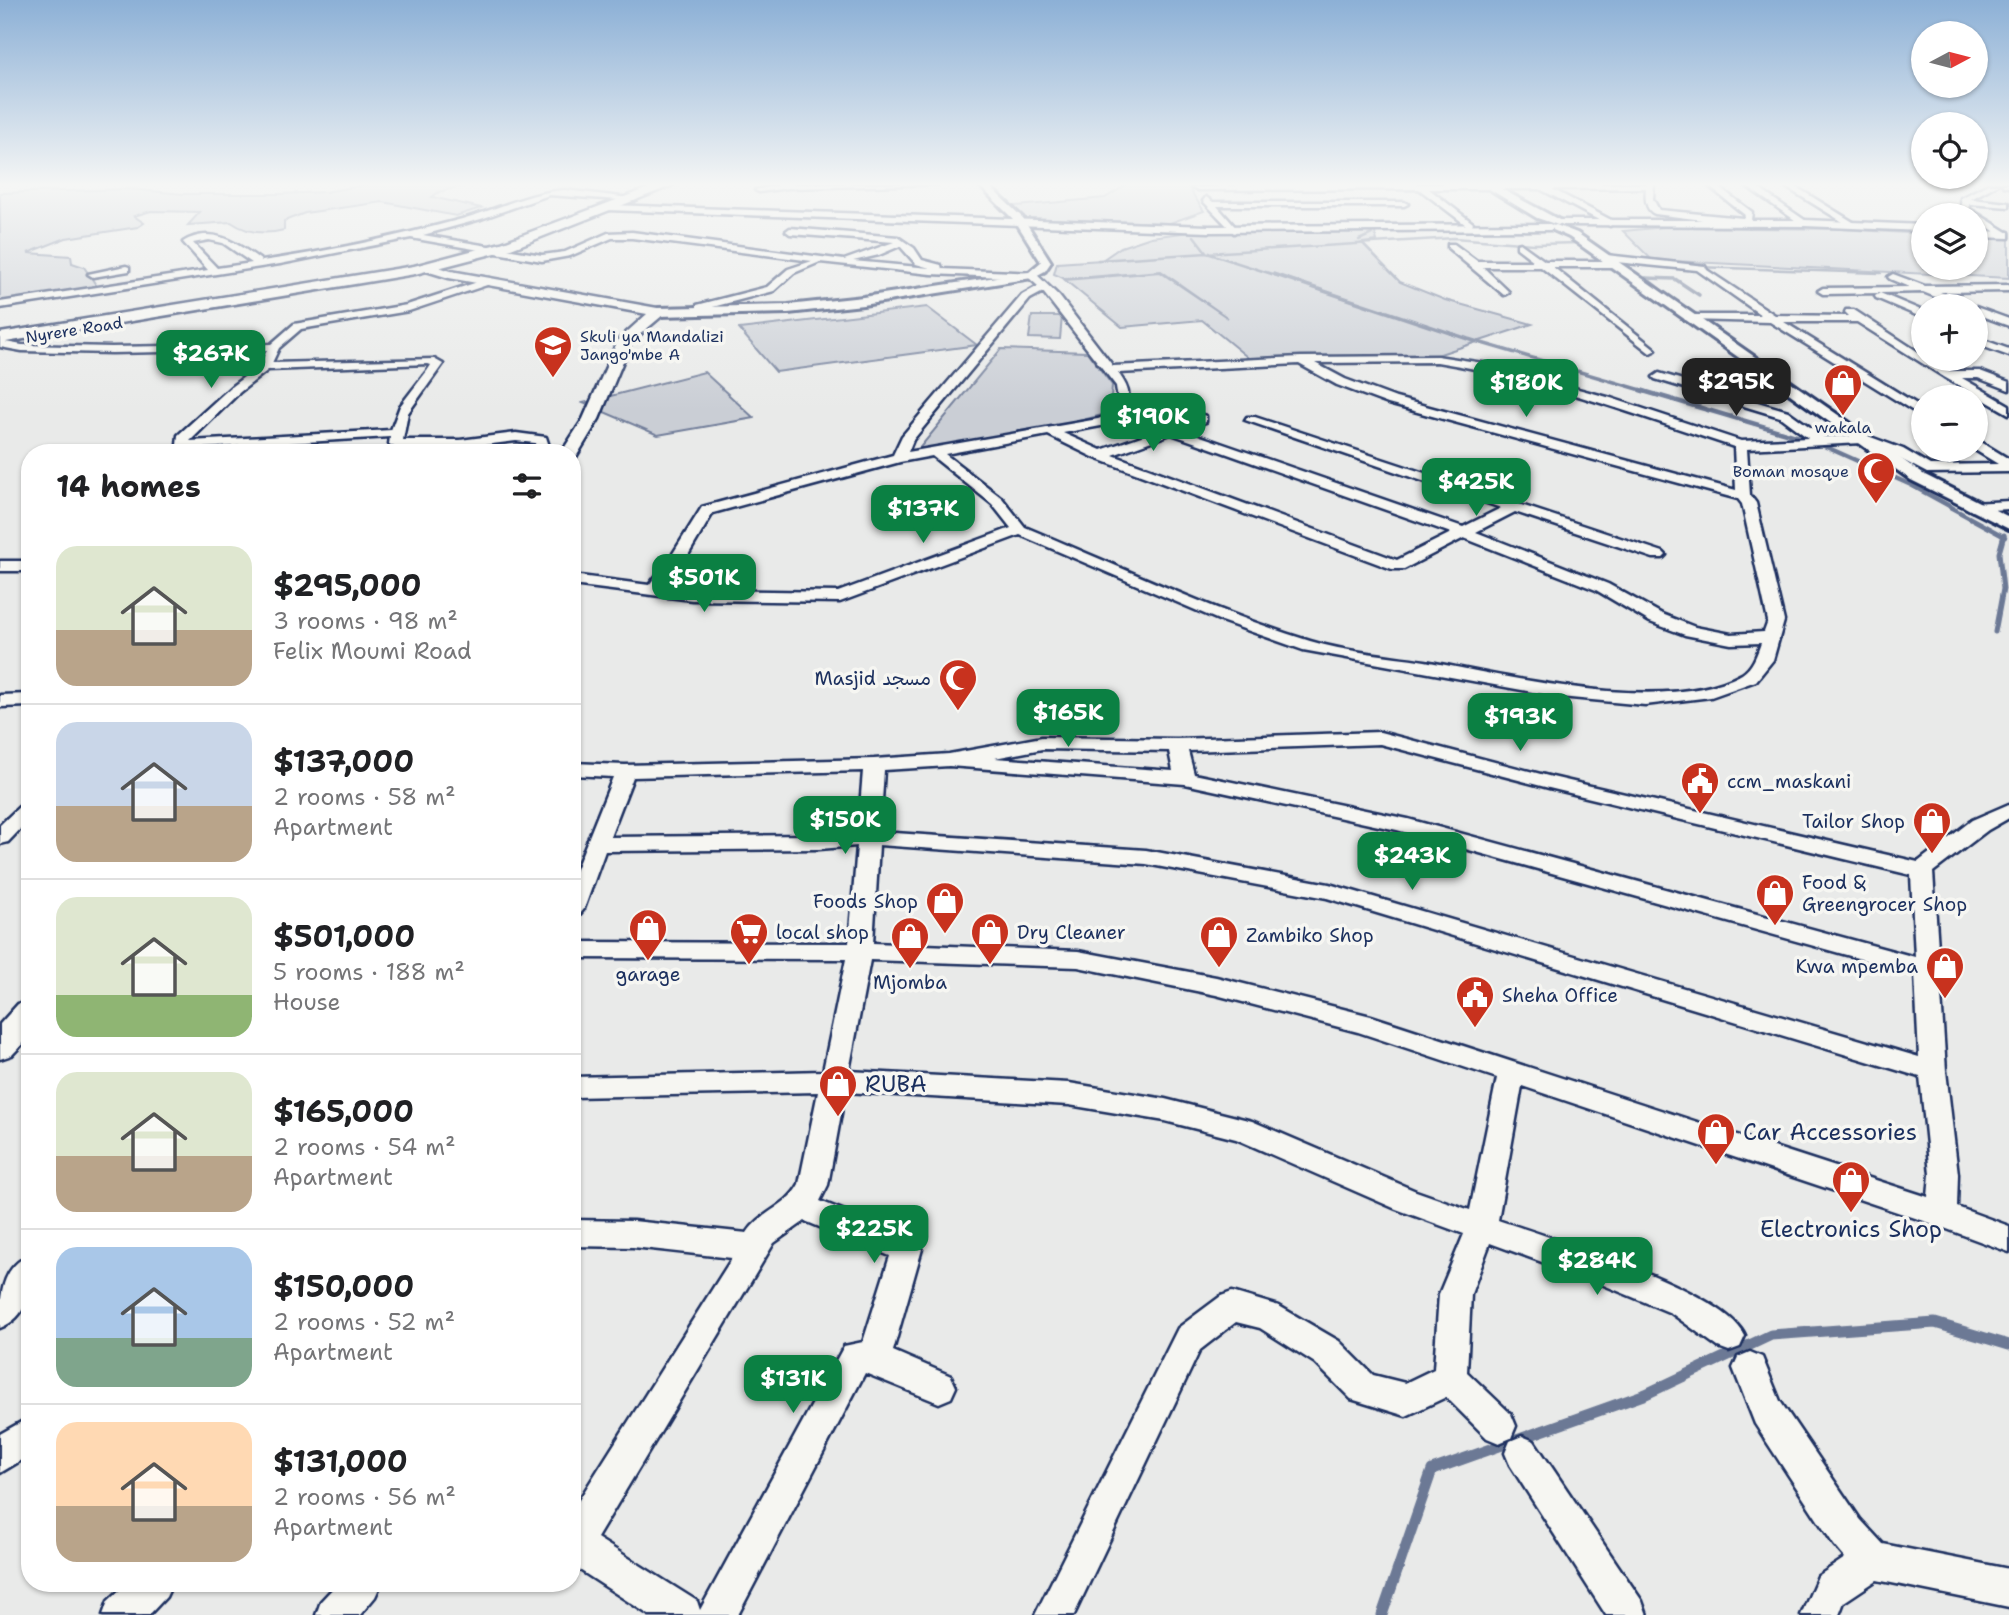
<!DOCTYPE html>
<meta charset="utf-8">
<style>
:root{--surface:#fff;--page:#f6f6f6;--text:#202124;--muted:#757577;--line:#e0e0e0;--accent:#0b8043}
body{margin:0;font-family:"Shantell Sans","Playpen Sans Arabic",sans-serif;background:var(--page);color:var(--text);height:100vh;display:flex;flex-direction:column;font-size:26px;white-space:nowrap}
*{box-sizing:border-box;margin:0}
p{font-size:23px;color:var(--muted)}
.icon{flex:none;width:38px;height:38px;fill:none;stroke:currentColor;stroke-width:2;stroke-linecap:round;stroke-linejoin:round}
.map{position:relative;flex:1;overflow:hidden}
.details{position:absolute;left:21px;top:444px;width:560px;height:1148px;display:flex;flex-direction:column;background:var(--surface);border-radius:28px;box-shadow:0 2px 5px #0004}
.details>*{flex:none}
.needle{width:46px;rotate:83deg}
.tools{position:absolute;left:1911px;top:21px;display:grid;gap:14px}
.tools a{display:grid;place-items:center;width:77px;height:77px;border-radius:50%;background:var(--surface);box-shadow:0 2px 5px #0004;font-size:35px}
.price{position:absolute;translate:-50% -60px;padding:0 16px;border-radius:14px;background:var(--accent);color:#fff;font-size:23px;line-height:46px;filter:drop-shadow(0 2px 4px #0008)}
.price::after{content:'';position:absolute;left:50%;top:42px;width:21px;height:16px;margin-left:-10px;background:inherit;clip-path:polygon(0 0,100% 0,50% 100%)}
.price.current{background:#222;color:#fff}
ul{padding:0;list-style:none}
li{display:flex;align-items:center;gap:21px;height:175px;padding:0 35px}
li+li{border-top:2px solid var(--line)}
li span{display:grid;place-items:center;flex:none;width:196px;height:140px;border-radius:21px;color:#555}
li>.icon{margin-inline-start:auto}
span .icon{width:84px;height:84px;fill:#fffc;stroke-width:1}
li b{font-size:30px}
h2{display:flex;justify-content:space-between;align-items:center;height:84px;padding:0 35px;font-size:30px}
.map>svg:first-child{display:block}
</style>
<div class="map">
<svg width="2009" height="1615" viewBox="0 0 2009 1615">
<rect width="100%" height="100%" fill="#e9eae9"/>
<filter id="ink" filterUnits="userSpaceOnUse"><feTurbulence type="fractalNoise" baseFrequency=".0143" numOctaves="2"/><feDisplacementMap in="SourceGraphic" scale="14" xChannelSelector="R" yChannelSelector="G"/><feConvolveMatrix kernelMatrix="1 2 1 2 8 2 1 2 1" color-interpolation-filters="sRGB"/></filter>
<g filter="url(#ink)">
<g fill="#caced5" stroke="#727e9a" stroke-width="2">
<path d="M370,184H469L439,192L432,197L481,208L456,216L383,202L305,213L284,221V230C265,235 247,233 231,222L188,225L200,212L151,211L134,216L144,223L138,227L66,238L28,253L71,256L72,263L84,267L98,288L0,303V193L128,189L184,194H279L325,192Z"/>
<path d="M1128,184H1186L1204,211L1170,223L1021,218L1004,207L1105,198Z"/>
<path d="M1666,227L1840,229L1923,234V268H1976V237L2009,239V278L1652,260L1623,231Z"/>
<path d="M1374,229L1377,241L1362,243L1400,282L1445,300L1532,324L1431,357L1333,356L1252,361L1202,320L1122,327L1065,280L1160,272L1228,318L1161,271L1065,279L1054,274L1057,263L1102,260L1121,247L1151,237L1197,231Z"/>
<path d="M927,307L977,345L776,372L739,329Z"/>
<path d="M1032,316H1062L1060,339L1029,338Z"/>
<path d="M1001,349L1087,352L1112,385L1110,413L1044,430L917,451Z"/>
<path d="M704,372L754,418L658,435L583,403Z"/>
</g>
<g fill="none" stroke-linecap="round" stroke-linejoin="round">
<g stroke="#6c7995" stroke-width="2.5">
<path d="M1194,236L1207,253L1454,238L1534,244L1579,243"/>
<path d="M1359,240L1372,234L1371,231"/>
<path d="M1098,260L1207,253L1278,276"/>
<path d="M1620,263L1656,265"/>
<path d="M1696,267L1881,273"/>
</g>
<g stroke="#6c7995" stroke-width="3.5">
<path d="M1273,274L1468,339L1645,391"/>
<path d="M1646,278L1676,302"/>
<path d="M1646,278L1675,279L1699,295"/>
</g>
<g stroke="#6c7995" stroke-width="4.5">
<path d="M1640,390L1813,441L1911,485L1953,508"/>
<path d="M1950,507L2005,537"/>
</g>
<path stroke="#6c7995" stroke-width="5" d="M1995,632L2003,589L1999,553L2004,535"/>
<path stroke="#6c7995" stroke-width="11" d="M1382,1615L1432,1470L1646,1394L1771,1335L1935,1323L2009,1345"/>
<defs>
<g id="minor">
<path d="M784,184H940L787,188L759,192L755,190Z"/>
<path d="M1654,184L1653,199L1659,210L1743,218L1745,215L1706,184H1715L1752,212L1751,220L1754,223L1750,226L1655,214C1645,210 1645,198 1646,188L1552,189L1613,221L1610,226L1540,189H1429L1473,223L1470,228L1419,189L1196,190L1192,188L1260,184Z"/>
<path d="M1743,184H1752L1809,223L1802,225Z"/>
<path d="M1781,184H1791L1858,225L1851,227Z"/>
<path d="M1988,184H1998L1971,199L2009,203V207L1969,204L1970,209L2009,233V237H2003L1976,219V215H1969L1962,210L1961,198Z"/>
<path d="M565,190L638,199L634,201L549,195L481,219L423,235L542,255L565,252L608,233L632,232L844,260L894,242L790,234L786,231L790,228L898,237L914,248L922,260L941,265L942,269L1035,273L1059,296L1113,366L1301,357L1437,356L1483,363L1611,398L1741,441L1808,438L1780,417L1655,379L1653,377L1659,373L1788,411L1824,437L1868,436L1903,449L1930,465L1998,464L1975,450L1976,441L1981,442L2009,459V472L1927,473L1893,455L1862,443L1747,449L1750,495L1756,503L1784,621L1773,660L1756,681L1711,697L1645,705L1560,697L1303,650L1221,621L1020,535L840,602L692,600L572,585V575L649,585L672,555L702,507L893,455L902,436L1022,295L1038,286L1029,278L931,274L820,262L794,273L774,291L701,310L697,309V305L767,287L788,269L812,261L632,238H612L570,256L542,261L411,238L280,264L0,308V302L208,270L183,242C212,224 238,244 262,261C330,251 396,237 462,219C496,210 529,192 565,190ZM209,240L223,243L252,263L217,268L193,243ZM900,246L916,264L930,268L853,261L879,255ZM1043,292L1116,386L1118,401L1112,414L1098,419L908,452L913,440L1030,299ZM1437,362C1538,378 1636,415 1734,447L1736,490L1396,398L1345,379L1315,363ZM1299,364L1337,385L1388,404L1738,499L1742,504L1768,621L1764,632L1731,634L1695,627L1662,614L1608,584L1476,532L1515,512L1653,558H1663L1666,555L1663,552L1255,417H1247L1245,420L1501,508L1463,527L1183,430L1206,422V416L1202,415L1101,450L1063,433L1101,426L1121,419C1132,400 1131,390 1118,373ZM1171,434L1451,533L1397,560L1113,455ZM1048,435L1095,458L1392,569H1404L1464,538L1596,590L1650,622L1685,635L1731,644L1761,643C1757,654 1753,667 1742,674C1668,716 1506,676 1425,661C1387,655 1346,652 1310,641C1213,611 1119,566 1025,527L1002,498L945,454ZM932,456L992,504L1011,528L838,592L692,590L664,587L687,557L713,513L900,462Z"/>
<path d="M1206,197L1213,202H1404L1408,204L1404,206H1217L1238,230L1234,233L1203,201Z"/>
<path d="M1448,244H1454L1477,261H1534L1517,248V244L1520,243L1545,261H1611L1603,260V256L1606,255L1705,266L1707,270L1775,315L1849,316L1845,312L1846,310H1854L1923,355V359H1929L1950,371H1980L2009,382V390L1978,378H1962L2009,405V414L1944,377L1857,322H1784L1923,408V417L1770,322L1685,320L1684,318L1689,315H1761L1697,270L1616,262L1619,264L1614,267H1553L1654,348L1656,350L1650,353L1541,267H1483L1507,290L1509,292L1504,295L1448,248Z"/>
<path d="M126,266L129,267V271L93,277L88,274Z"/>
<path d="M1893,274L1925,286L2009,285V291L1940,292L1971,306H1958L1923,292L1880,293L1923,311V318L1876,298L1875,296L1880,293L1823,294L1818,291L1823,288L1909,287L1890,279L1888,277Z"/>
<path d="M490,278L495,281L493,283L409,311L301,329L279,348L272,363L434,359L443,364L408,413L403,440H460L516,433L546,437L550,449L546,453H533L536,448L535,443L516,441L460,448H396L389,444L390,437L184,449L177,445L178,435L232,386L260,365L267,350L112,353L22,351L0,347V341L22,345L112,347L271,344L294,324L407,305ZM428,364L431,365L427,371L400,406L391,430L190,441L240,392L268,370Z"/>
<path d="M1976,307L2009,319V326L1976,314Z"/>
<path d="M1976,337L2009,349V356L1976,344Z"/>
<path d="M2009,501V509L1972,511L1965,507L1972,503Z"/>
<rect x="0" y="561" width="30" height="10"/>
<path d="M30,694V706L0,707V695Z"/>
<path d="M1380,732L1552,777L1918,862L1972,820L2009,804V818L1988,830L1933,872L1946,1071L1958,1174L1957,1207L2009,1226V1252L1936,1225L1522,1086L1498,1220C1550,1238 1724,1289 1745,1336L1740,1347L1729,1351L1718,1347L1671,1313L1594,1281L1490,1243L1471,1294L1467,1372L1511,1414L1516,1426L1511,1438L1499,1443L1487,1438L1446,1397L1406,1416L1351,1399L1315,1363L1260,1328L1236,1322L1200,1350L1074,1615H1035L1178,1328L1221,1296L1232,1292L1279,1306L1339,1341L1373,1375L1405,1383L1434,1369L1439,1294L1464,1234L1396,1209L1236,1139L1165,1121L1069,1105L845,1092L828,1185L820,1201L918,1240L922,1249L893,1351L951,1376L956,1387L951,1398L939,1403L865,1373L738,1615H649L572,1565V1511L732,1258L633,1247L572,1246V1220L633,1221L747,1233C760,1212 787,1207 799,1184L818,1092L572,1097V1077L823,1071L846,959L572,958V942L849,943L857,846L819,849L605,851L584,909L580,914L572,917V879L613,777L572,775V763L625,765L874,759L949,754L1042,737L1177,739ZM1380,744L1549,788L1911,875L1915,957L1408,819L1194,774L1188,751ZM1042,749L1169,751L1173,771L995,758ZM949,766L1185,784L1397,830L1915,974L1919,1057L1329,884L1146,850L880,832L884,770ZM863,771L858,832L819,835L610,837L633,777ZM879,845L1146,864L1327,898L1920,1077L1930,1174L1928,1197L1371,1016L1216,977L1078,951L873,943ZM870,960L1078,967L1216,995L1358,1032L1497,1078L1470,1210L1416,1191L1252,1121L1165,1099L1069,1083L849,1071ZM805,1221L890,1256L863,1342L844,1346L700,1610L697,1601L597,1538L774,1243Z"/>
<path d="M30,801V819L8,842L0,844V825L23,803Z"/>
<path d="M30,1255C30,1284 33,1315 0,1328C0,1299 0,1267 30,1255Z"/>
<path d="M1750,1352L1762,1357L1780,1401L1860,1519L1883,1544L2009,1569V1607L1877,1580L1844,1602L1839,1615H1801L1818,1576L1845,1558L1834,1545L1755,1424L1733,1368L1738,1357Z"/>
<path d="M30,1417V1455L0,1473V1434Z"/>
<path d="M1522,1436L1534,1441L1642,1601L1647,1615H1606L1510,1465L1505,1453L1510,1441Z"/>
<path d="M126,1584H172L166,1597L149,1615H103L108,1601Z"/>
<path d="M337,1584H381L375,1597L360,1615H316L321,1601Z"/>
</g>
<g id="tertiary">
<path d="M978,184H987L1023,218L1051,262L1045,271L1032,278L863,305L788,313L658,316L652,312L658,308L788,305L863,297L1029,272L1041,262L1016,222Z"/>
<path d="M1481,184H1492L1563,222L1558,225L1537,218Z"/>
<path d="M1556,225L1577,233L1923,474L2009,517V529L1911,480L1569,237L1553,230V226Z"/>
</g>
<g id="secondary">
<path d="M612,205L1209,226L1550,224L1556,227L1550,230L1209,232L608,210L607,208Z"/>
<path d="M1559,220H1805L1923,225V231L1805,226L1563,225L1557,222Z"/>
<path d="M1976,231L2009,232V238L1976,237Z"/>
<path d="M427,263L451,271L663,309V315L631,342L599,419L576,457L572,458V453H561L583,419L618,340L647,314L449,278L423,270L421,267Z"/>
<path d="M30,1001V1036L12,1055L0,1059V1024L18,1004Z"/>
</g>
<g id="primary">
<path d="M659,184H676L511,249L415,274L0,343V333L414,266L501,243Z"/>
<path d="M2002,184H2009V187L2004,186Z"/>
</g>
</defs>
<use href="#minor" stroke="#1b2f5e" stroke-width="5"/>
<use href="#tertiary" stroke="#1b2f5e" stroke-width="6"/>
<use href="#secondary" stroke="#1b2f5e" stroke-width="5"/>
<use href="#primary" stroke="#1b2f5e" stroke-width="5"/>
<use href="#minor" fill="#f6f6f2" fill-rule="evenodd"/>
<use href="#tertiary" fill="#f6f6f2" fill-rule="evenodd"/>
<use href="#secondary" fill="#f6f6f2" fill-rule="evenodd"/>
<use href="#primary" fill="#f6f6f2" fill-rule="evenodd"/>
</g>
</g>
<linearGradient id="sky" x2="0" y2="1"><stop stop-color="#8cb0d6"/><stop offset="0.45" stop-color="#f5f6f5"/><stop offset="1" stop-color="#f5f6f5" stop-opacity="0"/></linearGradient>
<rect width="2009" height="410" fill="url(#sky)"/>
<defs>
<symbol id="school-pin" viewBox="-11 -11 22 30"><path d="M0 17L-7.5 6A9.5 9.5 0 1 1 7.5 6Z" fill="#c8321e" stroke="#f6f6f2"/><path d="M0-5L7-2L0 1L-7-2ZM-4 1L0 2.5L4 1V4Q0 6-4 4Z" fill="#fff"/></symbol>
<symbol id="shop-pin" viewBox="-11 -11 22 30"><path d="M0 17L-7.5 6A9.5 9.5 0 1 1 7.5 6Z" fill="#c8321e" stroke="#f6f6f2"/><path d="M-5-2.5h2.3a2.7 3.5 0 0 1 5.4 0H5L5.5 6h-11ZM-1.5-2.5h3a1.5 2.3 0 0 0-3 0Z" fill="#fff"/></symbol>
<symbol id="mosque-pin" viewBox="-11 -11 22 30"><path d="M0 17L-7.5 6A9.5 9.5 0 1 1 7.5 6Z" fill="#c8321e" stroke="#f6f6f2"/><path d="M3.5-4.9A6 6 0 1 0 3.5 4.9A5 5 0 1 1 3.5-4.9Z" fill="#fff"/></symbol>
<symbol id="civic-pin" viewBox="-11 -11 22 30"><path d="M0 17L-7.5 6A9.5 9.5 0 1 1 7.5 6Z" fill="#c8321e" stroke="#f6f6f2"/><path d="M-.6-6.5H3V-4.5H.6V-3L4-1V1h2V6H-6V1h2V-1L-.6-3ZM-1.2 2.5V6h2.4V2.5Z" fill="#fff"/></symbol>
<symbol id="supermarket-pin" viewBox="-11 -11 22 30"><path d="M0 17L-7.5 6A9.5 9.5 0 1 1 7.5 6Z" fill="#c8321e" stroke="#f6f6f2"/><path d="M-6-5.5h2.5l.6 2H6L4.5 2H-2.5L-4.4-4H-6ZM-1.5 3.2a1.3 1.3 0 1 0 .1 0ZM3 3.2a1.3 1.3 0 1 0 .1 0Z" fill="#fff"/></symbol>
</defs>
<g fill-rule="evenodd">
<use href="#school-pin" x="531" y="323" width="44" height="60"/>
<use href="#shop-pin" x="1821" y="361" width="44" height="60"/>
<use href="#mosque-pin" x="1854" y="449" width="44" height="60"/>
<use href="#mosque-pin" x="936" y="656" width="44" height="60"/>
<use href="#civic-pin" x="1678" y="759" width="44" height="60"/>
<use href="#shop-pin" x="1910" y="799" width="44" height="60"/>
<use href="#shop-pin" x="1753" y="871" width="44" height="60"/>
<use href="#shop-pin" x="923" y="879" width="44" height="60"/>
<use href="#shop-pin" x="626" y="906" width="44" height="60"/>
<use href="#supermarket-pin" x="727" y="910" width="44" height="60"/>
<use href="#shop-pin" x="968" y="910" width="44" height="60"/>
<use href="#shop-pin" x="1197" y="913" width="44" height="60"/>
<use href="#shop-pin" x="888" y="914" width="44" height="60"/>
<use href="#shop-pin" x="1923" y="944" width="44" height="60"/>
<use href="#civic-pin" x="1453" y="973" width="44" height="60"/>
<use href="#shop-pin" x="816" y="1062" width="44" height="60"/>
<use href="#shop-pin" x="1694" y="1110" width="44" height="60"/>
<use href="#shop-pin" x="1829" y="1158" width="44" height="60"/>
</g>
<g text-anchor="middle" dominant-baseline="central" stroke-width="7" stroke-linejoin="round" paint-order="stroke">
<g font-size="16" fill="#1b2f5e" stroke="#f6f6f2">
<text transform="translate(74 330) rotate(-9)">Nyrere Road</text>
</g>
<g font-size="16" fill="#1b2f5e" stroke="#f6f6f2" text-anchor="start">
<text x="580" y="336">Skuli ya Mandalizi<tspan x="580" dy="18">Jango'mbe A</tspan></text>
<text x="1843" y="427" text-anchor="middle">wakala</text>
<text x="1849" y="471" text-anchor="end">Boman mosque</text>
</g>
<g font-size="19" fill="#1b2f5e" stroke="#f6f6f2" text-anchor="start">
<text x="931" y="678" text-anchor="end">Masjid مسجد</text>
<text x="1727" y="781">ccm_maskani</text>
<text x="1905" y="821" text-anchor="end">Tailor Shop</text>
<text x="1802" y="882">Food &amp;<tspan x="1802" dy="22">Greengrocer Shop</tspan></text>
<text x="918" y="901" text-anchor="end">Foods Shop</text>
<text x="776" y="932">local shop</text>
<text x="1017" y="932">Dry Cleaner</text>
<text x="1246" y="935">Zambiko Shop</text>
<text x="1918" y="966" text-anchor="end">Kwa mpemba</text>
<text x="648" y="974" text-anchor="middle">garage</text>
<text x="910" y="982" text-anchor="middle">Mjomba</text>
<text x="1502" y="995">Sheha Office</text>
</g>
<g font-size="23" fill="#1b2f5e" stroke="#f6f6f2" text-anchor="start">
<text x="865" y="1084">RUBA</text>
<text x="1743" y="1132">Car Accessories</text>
<text x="1851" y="1229" text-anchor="middle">Electronics Shop</text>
</g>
</g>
</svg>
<div class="tools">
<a><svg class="needle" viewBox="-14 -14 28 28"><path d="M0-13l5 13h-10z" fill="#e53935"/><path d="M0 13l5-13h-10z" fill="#757577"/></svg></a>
<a><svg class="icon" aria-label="locate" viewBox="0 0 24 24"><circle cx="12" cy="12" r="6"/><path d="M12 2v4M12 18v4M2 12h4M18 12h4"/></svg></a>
<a><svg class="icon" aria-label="layers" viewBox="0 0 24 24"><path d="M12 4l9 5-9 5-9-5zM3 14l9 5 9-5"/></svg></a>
<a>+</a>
<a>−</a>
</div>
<b class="price" style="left:211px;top:390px">$267K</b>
<b class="price current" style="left:1736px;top:418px">$295K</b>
<b class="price" style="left:1526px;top:419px">$180K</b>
<b class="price" style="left:1153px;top:453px">$190K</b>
<b class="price" style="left:1476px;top:518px">$425K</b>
<b class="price" style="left:923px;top:545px">$137K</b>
<b class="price" style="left:704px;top:614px">$501K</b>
<b class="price" style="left:1068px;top:749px">$165K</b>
<b class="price" style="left:1520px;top:753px">$193K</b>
<b class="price" style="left:845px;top:856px">$150K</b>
<b class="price" style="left:1412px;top:892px">$243K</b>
<b class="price" style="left:874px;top:1265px">$225K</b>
<b class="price" style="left:1597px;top:1297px">$284K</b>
<b class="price" style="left:793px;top:1415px">$131K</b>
<section class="details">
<h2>14 homes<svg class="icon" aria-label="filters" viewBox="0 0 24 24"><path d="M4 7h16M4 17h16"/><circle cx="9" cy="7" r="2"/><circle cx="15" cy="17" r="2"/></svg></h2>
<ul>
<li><span style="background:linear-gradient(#dfe7d0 60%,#b9a48a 0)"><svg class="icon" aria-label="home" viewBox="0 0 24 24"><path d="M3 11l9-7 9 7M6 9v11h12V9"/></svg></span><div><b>$295,000</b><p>3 rooms · 98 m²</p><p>Felix Moumi Road</p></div></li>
<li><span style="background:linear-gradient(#c9d6e8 60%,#b9a48a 0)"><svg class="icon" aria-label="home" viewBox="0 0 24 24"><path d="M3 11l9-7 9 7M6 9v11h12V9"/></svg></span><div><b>$137,000</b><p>2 rooms · 58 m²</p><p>Apartment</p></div></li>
<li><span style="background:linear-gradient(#dfe7d0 70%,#8fb573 0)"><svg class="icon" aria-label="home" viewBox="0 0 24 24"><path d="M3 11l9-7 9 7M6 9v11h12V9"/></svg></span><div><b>$501,000</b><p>5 rooms · 188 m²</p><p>House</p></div></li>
<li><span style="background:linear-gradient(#dfe7d0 60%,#b9a48a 0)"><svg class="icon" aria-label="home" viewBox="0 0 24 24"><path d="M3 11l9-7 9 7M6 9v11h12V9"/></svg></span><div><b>$165,000</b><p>2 rooms · 54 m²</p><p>Apartment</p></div></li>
<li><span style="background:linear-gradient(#a9c7e8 65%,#7fa58c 0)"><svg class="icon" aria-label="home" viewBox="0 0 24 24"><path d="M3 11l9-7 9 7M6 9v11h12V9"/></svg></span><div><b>$150,000</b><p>2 rooms · 52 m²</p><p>Apartment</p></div></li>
<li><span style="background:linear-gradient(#ffd9b3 60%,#b9a48a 0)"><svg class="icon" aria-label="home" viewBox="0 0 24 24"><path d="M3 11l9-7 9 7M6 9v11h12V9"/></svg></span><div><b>$131,000</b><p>2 rooms · 56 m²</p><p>Apartment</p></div></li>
</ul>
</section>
</div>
